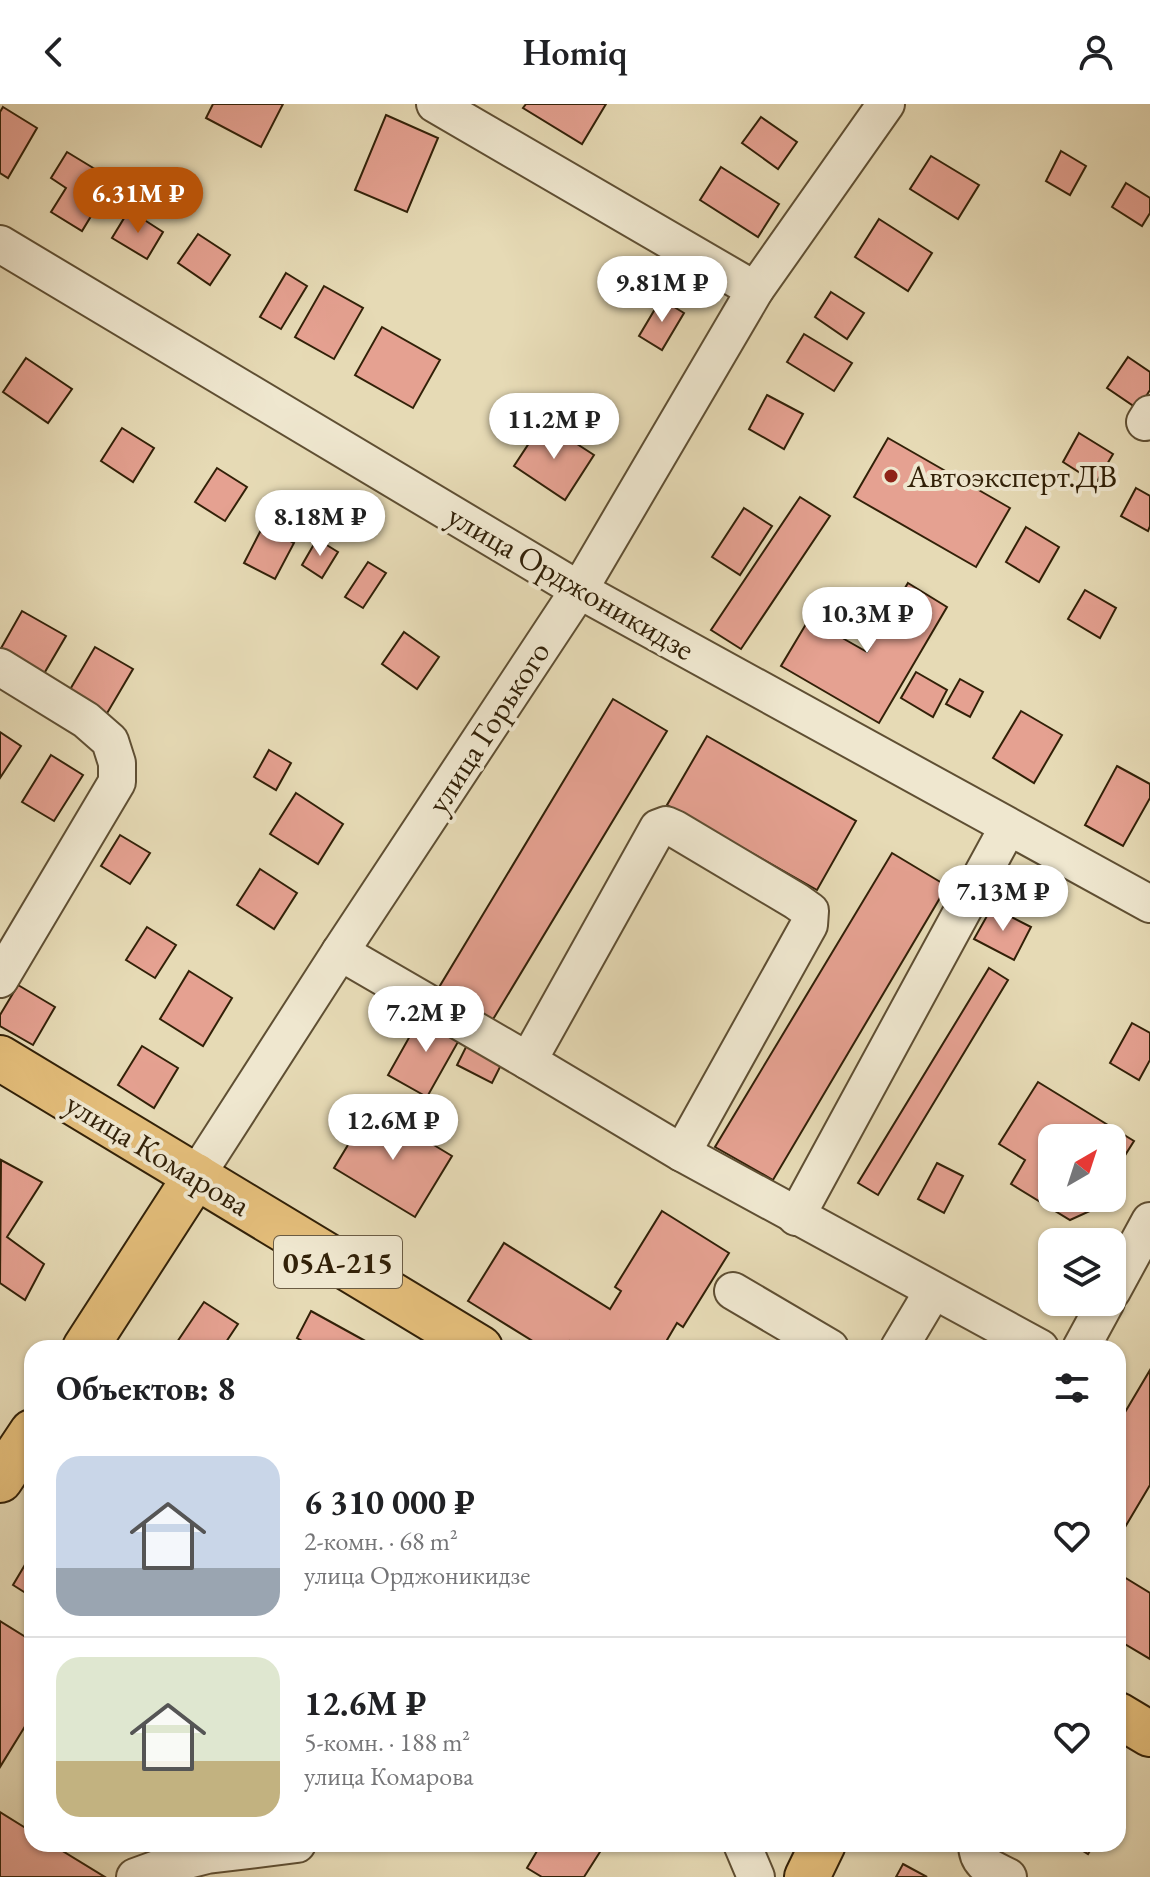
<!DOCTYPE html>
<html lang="ru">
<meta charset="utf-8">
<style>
:root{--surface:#fff;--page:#f2f2f2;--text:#202124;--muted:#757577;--line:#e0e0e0;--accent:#b45309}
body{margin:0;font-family:"EB Garamond",serif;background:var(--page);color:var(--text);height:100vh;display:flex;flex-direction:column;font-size:30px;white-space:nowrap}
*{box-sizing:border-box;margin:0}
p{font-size:26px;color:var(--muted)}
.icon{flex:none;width:44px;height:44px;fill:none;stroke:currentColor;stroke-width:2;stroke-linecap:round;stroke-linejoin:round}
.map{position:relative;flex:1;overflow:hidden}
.drawer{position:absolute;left:24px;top:1236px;width:1102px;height:512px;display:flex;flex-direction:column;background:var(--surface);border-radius:24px;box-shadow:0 2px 6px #0004}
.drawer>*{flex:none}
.needle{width:52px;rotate:39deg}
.buttons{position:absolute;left:1038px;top:1020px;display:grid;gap:16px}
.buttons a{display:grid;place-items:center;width:88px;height:88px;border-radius:16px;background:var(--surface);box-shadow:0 2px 6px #0004;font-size:40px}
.price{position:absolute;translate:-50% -68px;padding:0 18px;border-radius:28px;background:#fff;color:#222;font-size:26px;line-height:52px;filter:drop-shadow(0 2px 4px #0008)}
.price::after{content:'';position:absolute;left:50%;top:48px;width:24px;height:18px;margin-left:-12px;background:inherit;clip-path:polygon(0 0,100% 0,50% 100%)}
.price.active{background:var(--accent);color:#fff}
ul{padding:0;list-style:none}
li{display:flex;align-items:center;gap:24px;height:200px;padding:0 32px}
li+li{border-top:2px solid var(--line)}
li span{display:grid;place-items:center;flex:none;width:224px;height:160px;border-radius:24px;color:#555}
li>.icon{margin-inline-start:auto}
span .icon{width:96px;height:96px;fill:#fffc;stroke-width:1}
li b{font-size:34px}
h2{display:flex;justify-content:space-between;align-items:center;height:96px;padding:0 32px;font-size:34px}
header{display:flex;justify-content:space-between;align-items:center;height:104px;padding:0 32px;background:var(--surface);font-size:36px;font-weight:600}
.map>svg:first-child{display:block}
</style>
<header><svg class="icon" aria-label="back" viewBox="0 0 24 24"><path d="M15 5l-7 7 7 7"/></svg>Homiq<svg class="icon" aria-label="person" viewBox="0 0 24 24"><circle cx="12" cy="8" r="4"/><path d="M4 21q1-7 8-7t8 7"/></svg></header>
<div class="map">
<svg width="1150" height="1773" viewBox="0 0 1150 1773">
<rect width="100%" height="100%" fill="#e6dab5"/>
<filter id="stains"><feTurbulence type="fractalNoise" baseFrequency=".0025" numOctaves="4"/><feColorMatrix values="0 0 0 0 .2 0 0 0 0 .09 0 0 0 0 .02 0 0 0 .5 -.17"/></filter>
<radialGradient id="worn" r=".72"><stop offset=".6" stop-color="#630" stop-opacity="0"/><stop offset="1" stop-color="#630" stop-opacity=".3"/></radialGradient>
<g fill="#e5a191" stroke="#322108" stroke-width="2">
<path d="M213,0H283L261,43L206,14Z"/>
<path d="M526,0H606L582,40L523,4Z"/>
<path d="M3,3L37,24L8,74L0,69V8Z"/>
<path d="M386,11L438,34L407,108L355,86Z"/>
<path d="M761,13L797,38L778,65L742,39Z"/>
<path d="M1061,47L1086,62L1070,91L1046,77Z"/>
<path d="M67,48L113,76L82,127L51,108L66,84L51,74Z"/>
<path d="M931,52L979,81L958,115L910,85Z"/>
<path d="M721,63L779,100L758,133L700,96Z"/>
<path d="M1126,79L1150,94V109L1142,122L1112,103Z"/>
<path d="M129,106L163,128L147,155L112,134Z"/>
<path d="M879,115L932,149L908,187L855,153Z"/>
<path d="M198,130L230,151L210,181L178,159Z"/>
<path d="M286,169L307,182L281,225L260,213Z"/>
<path d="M324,182L363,204L334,255L295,233Z"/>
<path d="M831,188L864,209L847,235L815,213Z"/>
<path d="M661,195L684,209L662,246L639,232Z"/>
<path d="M382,223L440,256L413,304L355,271Z"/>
<path d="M804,230L852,259L834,287L787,258Z"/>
<path d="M1128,253L1150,268V286L1138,305L1107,284Z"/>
<path d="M26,254L72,285L48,319L3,288Z"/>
<path d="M767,291L803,310L784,345L749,325Z"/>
<path d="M543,318L594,351L565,396L514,362Z"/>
<path d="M122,324L154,344L133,378L101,357Z"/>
<path d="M1079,329L1113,350L1096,379L1063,358Z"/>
<path d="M888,334L1010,404L976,463L854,393Z"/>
<path d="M217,364L247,383L225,417L195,398Z"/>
<path d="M1136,384L1150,392V422L1148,427L1121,412Z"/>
<path d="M800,393L830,412L741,545L711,526Z"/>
<path d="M744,404L772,422L740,471L712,453Z"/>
<path d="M263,422L294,439L275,475L244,459Z"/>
<path d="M1026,423L1059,443L1039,478L1006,458Z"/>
<path d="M317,435L338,448L322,474L302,461Z"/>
<path d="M368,458L386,469L363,504L345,493Z"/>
<path d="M908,479L947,503L879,619L781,562L809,515L867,548Z"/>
<path d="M1085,486L1116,504L1100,534L1068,515Z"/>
<path d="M22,507L66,532L42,573L0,546Z"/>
<path d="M404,528L439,553L417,585L382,560Z"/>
<path d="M95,543L133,565L106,611L68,589Z"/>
<path d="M916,568L947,586L933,613L901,594Z"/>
<path d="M960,575L983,588L970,613L946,600Z"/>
<path d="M613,595L667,627L492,917L438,885Z"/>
<path d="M1021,607L1062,631L1034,679L993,654Z"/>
<path d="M0,628L21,642L0,674Z"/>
<path d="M707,632L856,717L817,786L667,701Z"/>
<path d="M269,646L291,659L276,686L254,673Z"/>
<path d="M51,651L83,671L54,717L22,698Z"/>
<path d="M1117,662L1150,680V694L1123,742L1085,721Z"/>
<path d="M296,689L343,720L318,760L270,730Z"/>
<path d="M120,731L150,749L130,780L101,762Z"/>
<path d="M892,749L947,782L773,1076L715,1043Z"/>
<path d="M260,765L297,789L274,825L237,801Z"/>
<path d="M992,803L1031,823L1014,856L974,835Z"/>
<path d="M147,823L176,841L155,874L126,856Z"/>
<path d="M989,864L1008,876L878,1091L858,1079Z"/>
<path d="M189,867L232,894L203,942L160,915Z"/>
<path d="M18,881L55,903L33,941L0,922V911Z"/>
<path d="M424,907L463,929L427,993L388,971Z"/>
<path d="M1132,919L1150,929V956L1139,976L1110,959Z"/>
<path d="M471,933L506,951L492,979L457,961Z"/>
<path d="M142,942L178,964L154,1004L118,981Z"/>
<path d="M1038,978L1134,1037L1112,1072V1034H1052V1094H1099L1090,1107L1070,1116L1011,1080L1025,1056L999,1040Z"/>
<path d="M371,1003L452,1052L415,1113L334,1064Z"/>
<path d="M1,1056L42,1078L7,1133L44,1160L25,1196L0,1179Z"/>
<path d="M937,1059L963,1072L944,1109L918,1095Z"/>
<path d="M662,1107L729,1149L683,1223L677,1219L667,1236L679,1244H581L570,1237L565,1244H544L468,1197L504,1139L610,1205L621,1187L615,1183Z"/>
<path d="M204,1198L238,1220L222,1244H173Z"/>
<path d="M311,1207L378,1244H315L297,1234Z"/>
<path d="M1150,1266V1381L1118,1435V1320Z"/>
<path d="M32,1449V1493L13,1481Z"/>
<path d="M1124,1473L1150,1489V1555L1118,1536V1482Z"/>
<path d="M0,1517L32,1537V1611L0,1663Z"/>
<path d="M0,1708L32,1728V1740H51L105,1773H0Z"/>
<path d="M536,1740H605L584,1773H542L527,1764L540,1742Z"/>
<path d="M1072,1740H1094L1088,1750Z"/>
<path d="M903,1760L927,1773H896Z"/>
</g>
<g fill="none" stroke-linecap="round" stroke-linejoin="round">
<defs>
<g id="minor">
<path d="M435,0L755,186"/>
<path d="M0,140L579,486L1150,800"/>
<path d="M1145,318L1150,310"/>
<path d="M0,563L86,616L110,637L117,659V678L0,875"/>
<path d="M340,848L528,957L682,1049L1040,1244"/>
<path d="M528,957L658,724L666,721L675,725L796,797L810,807L809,821L682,1049"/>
<path d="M196,1072L340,848L579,486L755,186L886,0"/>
<path d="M796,1113L1008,723"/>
<path d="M733,1187L830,1244"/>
<path d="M1112,1187L1150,1117"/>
<path d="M899,1244L933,1187"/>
<path d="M1081,1244L1106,1198"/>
<path d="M742,1740L756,1773"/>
<path d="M977,1740C977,1761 991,1764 1008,1773"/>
<path d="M135,1773L168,1761L207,1751L297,1740"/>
</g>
<g id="major">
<path d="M85,1244L196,1072"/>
<path d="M0,1376L32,1328"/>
<path d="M807,1773L823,1740"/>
</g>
<g id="highway">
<path d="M0,954L480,1244"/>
<path d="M1118,1611L1150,1630"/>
</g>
</defs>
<use href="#minor" stroke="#5f4f33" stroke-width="40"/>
<use href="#major" stroke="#322108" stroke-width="48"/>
<use href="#highway" stroke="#322108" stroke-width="48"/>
<use href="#minor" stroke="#efe7cf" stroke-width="36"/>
<use href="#major" stroke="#e3bd7a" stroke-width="44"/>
<use href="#highway" stroke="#e3bd7a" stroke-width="44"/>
</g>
<circle fill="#8f2418" stroke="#efe7cf" stroke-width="3" cx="891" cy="372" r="8"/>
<g text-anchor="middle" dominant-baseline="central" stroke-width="8" stroke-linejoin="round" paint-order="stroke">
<rect fill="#efe7cf" stroke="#6b5c44" stroke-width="2" x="274" y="1132" width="128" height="52" rx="6"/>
<g font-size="30" font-weight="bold" fill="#322108">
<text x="338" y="1158">05А-215</text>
</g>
<g font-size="32" fill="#322108" stroke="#efe7cf" text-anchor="start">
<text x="907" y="372">Автоэксперт.ДВ</text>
</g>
<g font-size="32" fill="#322108" stroke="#efe7cf">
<text transform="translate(571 478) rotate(30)">улица Орджоникидзе</text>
<text transform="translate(488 623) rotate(-57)">улица Горького</text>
<text transform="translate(158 1050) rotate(31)">улица Комарова</text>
</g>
</g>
<rect width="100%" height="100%" filter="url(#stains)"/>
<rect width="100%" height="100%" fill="url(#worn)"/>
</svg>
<div class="buttons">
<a><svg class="needle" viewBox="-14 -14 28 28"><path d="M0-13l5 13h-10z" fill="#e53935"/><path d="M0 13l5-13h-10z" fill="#757577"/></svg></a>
<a><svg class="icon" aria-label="layers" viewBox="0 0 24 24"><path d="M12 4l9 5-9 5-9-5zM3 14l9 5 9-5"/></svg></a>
</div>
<b class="price active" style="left:138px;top:131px">6.31M ₽</b>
<b class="price" style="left:662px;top:220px">9.81M ₽</b>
<b class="price" style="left:554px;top:357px">11.2M ₽</b>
<b class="price" style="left:320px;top:454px">8.18M ₽</b>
<b class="price" style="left:867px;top:551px">10.3M ₽</b>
<b class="price" style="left:1003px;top:829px">7.13M ₽</b>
<b class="price" style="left:426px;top:950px">7.2M ₽</b>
<b class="price" style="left:393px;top:1058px">12.6M ₽</b>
<section class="drawer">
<h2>Объектов: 8<svg class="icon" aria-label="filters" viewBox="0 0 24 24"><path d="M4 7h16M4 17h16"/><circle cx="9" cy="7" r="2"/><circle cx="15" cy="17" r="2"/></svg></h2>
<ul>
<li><span style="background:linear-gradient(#c9d6e8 70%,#9aa5b1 0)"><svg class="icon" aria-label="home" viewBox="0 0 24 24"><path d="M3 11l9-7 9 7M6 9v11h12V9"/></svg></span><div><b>6 310 000 ₽</b><p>2-комн. · 68 m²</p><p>улица Орджоникидзе</p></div><svg class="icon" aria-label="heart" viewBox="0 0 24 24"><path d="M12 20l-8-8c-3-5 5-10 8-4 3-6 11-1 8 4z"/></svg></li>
<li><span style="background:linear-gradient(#dfe7d0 65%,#c2b280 0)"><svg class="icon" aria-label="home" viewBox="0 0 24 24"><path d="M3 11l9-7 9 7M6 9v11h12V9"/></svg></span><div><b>12.6M ₽</b><p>5-комн. · 188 m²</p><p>улица Комарова</p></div><svg class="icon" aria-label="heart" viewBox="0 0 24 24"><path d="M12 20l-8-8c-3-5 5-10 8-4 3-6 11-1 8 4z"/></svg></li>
</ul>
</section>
</div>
